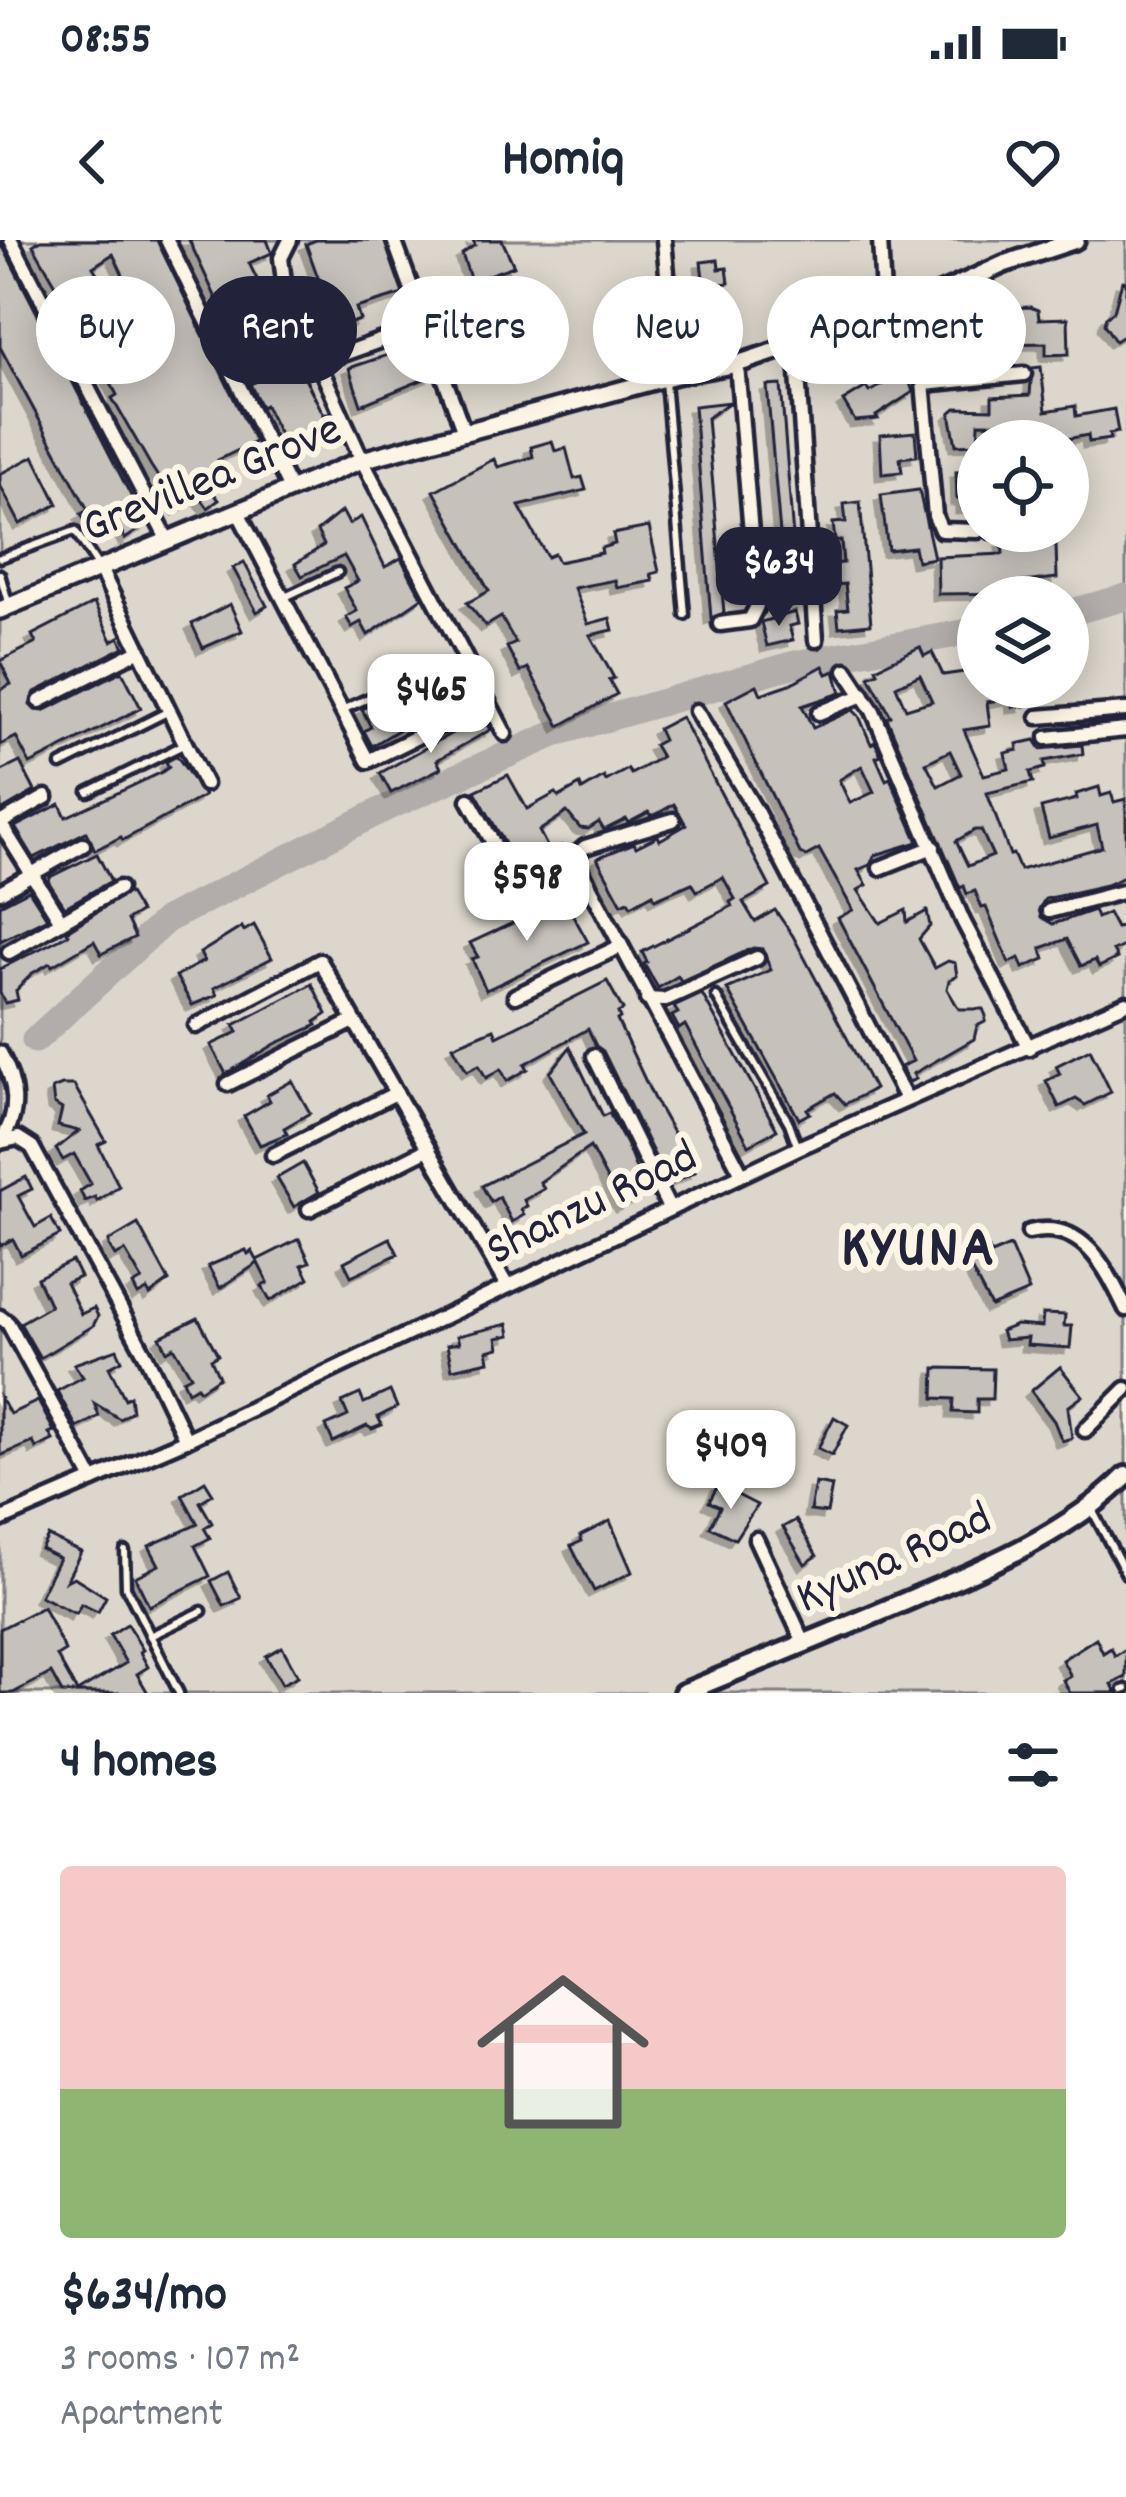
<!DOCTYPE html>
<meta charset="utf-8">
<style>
:root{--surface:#fff;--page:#f2f2f3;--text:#1f2937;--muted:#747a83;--line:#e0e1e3;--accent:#22223b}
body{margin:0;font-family:Dekko,sans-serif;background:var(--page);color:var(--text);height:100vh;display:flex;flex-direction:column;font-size:45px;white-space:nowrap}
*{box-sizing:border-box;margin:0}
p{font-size:39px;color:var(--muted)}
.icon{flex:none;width:66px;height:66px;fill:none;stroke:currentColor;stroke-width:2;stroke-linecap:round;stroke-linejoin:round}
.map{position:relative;height:1453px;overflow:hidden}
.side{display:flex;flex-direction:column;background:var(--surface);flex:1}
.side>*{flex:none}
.hud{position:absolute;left:36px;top:36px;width:1056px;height:108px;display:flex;gap:24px}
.controls{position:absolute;left:957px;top:180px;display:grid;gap:24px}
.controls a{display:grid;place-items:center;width:132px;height:132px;border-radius:50%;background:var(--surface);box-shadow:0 6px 30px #0003;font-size:60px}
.price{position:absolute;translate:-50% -102px;padding:0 27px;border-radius:24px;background:#fff;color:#222;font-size:39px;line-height:78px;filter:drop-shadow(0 3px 6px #0008)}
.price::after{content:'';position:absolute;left:50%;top:72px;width:36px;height:27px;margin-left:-18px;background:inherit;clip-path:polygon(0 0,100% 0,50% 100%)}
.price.on{background:var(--accent);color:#fff}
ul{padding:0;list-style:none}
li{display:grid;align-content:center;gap:24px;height:636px;padding:0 60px}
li+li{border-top:3px solid var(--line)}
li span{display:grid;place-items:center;height:372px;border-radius:12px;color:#555}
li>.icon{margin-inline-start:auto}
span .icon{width:216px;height:216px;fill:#fffc;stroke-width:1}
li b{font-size:51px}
h2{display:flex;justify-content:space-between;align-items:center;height:144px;padding:0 60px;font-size:51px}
.tag{padding:0 42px;border-radius:54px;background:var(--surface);box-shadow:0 6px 30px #0003;font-size:42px;line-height:108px}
.tag.on{background:var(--accent);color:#fff}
.status{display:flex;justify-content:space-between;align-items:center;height:84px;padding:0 60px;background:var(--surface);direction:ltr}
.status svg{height:33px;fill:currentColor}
header{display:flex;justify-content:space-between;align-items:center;height:156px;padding:0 60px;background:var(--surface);font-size:54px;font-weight:800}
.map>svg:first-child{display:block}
</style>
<div class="status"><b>08:55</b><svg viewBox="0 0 49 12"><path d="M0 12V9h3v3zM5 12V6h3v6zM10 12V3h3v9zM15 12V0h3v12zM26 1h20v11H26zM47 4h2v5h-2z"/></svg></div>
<header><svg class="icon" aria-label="back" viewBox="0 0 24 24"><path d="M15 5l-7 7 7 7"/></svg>Homiq<svg class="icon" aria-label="heart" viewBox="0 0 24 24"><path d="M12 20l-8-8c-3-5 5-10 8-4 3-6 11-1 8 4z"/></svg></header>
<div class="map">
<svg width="1126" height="1453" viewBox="0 0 1126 1453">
<defs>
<filter id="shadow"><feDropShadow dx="-6" dy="6" stdDeviation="0" flood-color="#0004"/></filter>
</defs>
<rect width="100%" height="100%" fill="#fcf5e5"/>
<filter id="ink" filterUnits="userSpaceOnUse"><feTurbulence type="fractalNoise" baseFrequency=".00833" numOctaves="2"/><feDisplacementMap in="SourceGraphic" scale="24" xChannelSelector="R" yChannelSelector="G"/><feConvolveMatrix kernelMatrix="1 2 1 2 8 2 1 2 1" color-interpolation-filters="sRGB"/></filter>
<g filter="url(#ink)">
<path fill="#dcd6cc" stroke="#7f7c84" stroke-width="3" fill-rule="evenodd" d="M0,0H1126V1453H0ZM978,201H1068V291H978ZM978,357H1068V447H978Z"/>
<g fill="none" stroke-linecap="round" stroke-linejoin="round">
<g stroke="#b2adab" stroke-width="27">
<path d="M1068,373L1126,357"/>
<path d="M35,800L166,680L384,569L559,492L795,424L978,390"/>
</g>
</g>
<g fill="#c6c1bb" stroke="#22223b" stroke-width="3" fill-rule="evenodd" filter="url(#shadow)">
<path d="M41,0H157L255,202L218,220L226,239L208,246L219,260L208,268L200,257L179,269L151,226L112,158L117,155L91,106L33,5ZM113,14L153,97L141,104L93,27Z"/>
<path d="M189,0H267L272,13L249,23L311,150L324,175L329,173L338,193L289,214L265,165L261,167L250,144L255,142Z"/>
<path d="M316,0H384L403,54L356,68L360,80L336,88L306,4Z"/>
<path d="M473,0H502L514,26L471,41L462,14L475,5Z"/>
<path d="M0,1L146,285L125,299L114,276L90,289L81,274L88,270L0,107Z"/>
<path d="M718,20L719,29L727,28L729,43L704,46L701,22Z"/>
<path d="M1122,41L1126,42V94L1115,101L1104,84L1106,77L1114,71Z"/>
<path d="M539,49L555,105L524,114L519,98L497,101L491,79L505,75L498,54L512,50L514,57Z"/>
<path d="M1030,67L1038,70L1039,79L1068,78L1069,114L1046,115V103L1005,104L1006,112L982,114V121H974V126H959V118H945L949,103L931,101L933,87L959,89L958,77L1011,74V68Z"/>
<path d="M895,95L898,103L909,109L911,130L906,131L913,152L876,176L878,179L855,181L843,161L866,147L869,152L896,137L881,99Z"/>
<path d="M421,104L432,136L361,165L349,128Z"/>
<path d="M1041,127L1046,171L1075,166L1076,176L1114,169L1118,192L1109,194L1110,199L1089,202L1088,195L1056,201L1053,184L979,183L978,204L956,205L950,173L956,168L992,169V157L1030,155L1032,128Z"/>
<path d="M781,145L798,361L786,362L767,146Z"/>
<path d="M730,162L707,178L724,373L711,378L694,166Z"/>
<path d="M915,192L917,216L900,218L902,232L882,234L880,195Z"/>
<path d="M552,201L555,211L566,208L574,239L582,237L586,250L519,266L547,317L554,314L558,322L602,313L601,308L615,304L613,294L649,287L659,332L651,334L653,341L617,348L615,340L574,348L588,384L610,378L613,390L590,395L614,438L609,440L617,454L560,486L528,428L520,432L507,407L516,403L501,377L486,386L467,363L489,351L434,251L494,219L498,227L533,217L531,207Z"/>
<path d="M34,216L58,264L20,284L0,245V234Z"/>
<path d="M975,231L978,267L962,268V259H957L956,232Z"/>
<path d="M919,250L934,318L917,321L914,307L888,310L881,255Z"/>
<path d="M860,262L871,384L839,387L837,370L848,369L845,344L835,345L833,324L843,323L841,301H835L833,283L846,282L844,264Z"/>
<path d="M342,271L349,284L361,277L385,327L401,318L422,358L368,395L361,382L352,387L346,377L357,371L344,348L358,341L344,316L302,336L295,324L324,305L317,291Z"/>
<path d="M1021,301L1056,305L1057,338L1023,342V353L938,354L937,317L1003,314L1002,302Z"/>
<path d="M244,322L267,366L257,372L233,328Z"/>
<path d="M94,363L112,401L119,397L124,407L35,452L30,465L35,470L44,471L122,431L141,468L30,524L16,497L0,505V450L11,444L0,421L36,403L32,395Z"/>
<path d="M230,364L242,391L203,408L192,384Z"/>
<path d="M795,372L798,384L789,386L793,400L767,406L761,382Z"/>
<path d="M920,407L924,416L932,412L943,435L978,430V447H1041L1042,454L1023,457L1024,466L1013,467L1012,458L987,462L990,486L964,490L984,535L1009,529L1005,513L1018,510L1017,504L1035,500L1041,509L1082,505L1083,514L1044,521L1045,528L1030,532L1033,542L987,553L1010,615L1013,614L1020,630L1102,607L1097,585L1049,598L1041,568L1077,559L1076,554L1099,547L1101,556L1111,553L1114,562L1126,559V636L1106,645L1045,659L1039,669L1041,677L1053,684L1094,670L1097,678L1108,673L1116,688L1122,687L1126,694L1124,706L1113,711L1117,718L1099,727L1095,720L1081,726L1067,699L1041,708L1045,719L1023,728L1019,718L1009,723L986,667L982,668L975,651L967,654L964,646L960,648L889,483L887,478L891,476L869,436L878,432L876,428ZM920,435L932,461L906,469L896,446ZM950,511L961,534L938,546L926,523ZM975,590H981L993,616L968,626L956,601Z"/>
<path d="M823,426L827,434L835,431L841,453L802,466L813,488L853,470L859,476L871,504L875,502L881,515L876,517L886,540L890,538L918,602L875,615L870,625L858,630L867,645L858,650L880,683L906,670L907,682L927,671L930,686L919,699L935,728L948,721L955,723L957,736L949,740L947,749L959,769H983L986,776L985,782L977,786L974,799L913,834L916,839L909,842L901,827L913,821L838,678L853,670L819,609L806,616L800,613L726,461L757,445L761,454L790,444ZM862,526L874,552L850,563L839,540Z"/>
<path d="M404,450L418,478L372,506L364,491L371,487L362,469Z"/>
<path d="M483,476L490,490L437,520L441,528L391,553L380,533Z"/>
<path d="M681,477L770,647L743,662L755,682L775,670L793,696L874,849L845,864L835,853L807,869L810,873L799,879L727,749L771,730L762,709L753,708L681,741L678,736L658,748L644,724L647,722L642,712L732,666L730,662L735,659L723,637L697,651L692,643L655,659L653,654L631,666L628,661L622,664L597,618L634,603L636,607L658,596L660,600L686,585L674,564L657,574L652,576L649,572L628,583L626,579L604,590L599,582L588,589L580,588L567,572L539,591L550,612L561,606L567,623L529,639H525L475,551L508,535L527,569L556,553L559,557L580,545L582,550L604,537L606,541L628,529L631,534L661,517L654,505L663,500L658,489Z"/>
<path d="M177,516L204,556L123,600L121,597L95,610L86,592L34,618L15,587L60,564L66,577L162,532L169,527L166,522Z"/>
<path d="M20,522L35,551L1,571L0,532Z"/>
<path d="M97,614L111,641L65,667L48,641L50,637Z"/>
<path d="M29,650L47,678L0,701V665Z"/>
<path d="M128,652L140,672L127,680L135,697L101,714L94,701L52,726L50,723L31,734L16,751L18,760L5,763L0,753V729L69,694L67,691Z"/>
<path d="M564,659L588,702L486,750L472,719L478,717L470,703Z"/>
<path d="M254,685L272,718L214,748L217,755L192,765L176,736L204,721L200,713L242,687L244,691Z"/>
<path d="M607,741L623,770L618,773L620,778L617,780L653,857L695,932L669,945L603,811L596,806L588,789L525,824L528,829L507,841L501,829L486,838L479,825L467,831L453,806L494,789L497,796Z"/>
<path d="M312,744L327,774L315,782L317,785L275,804L226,834L211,805L238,792L234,785Z"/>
<path d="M702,754L777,890L749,905L685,785L679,789L672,776L678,773L674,767Z"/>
<path d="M570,807L603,876L609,873L626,904L646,954L621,966L590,907L540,942L544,949L524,960L527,966L521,969L524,975L512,982L499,957L491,962L482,946L584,894L550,833Z"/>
<path d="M1090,809L1111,852L1085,865L1076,859L1059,867L1046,841L1060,834L1056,826Z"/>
<path d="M292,841L310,873L284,888L287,894L260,905L244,876L270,861L267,855Z"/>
<path d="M62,845H74L106,901L98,905L119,946L97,961L95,957L85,961L80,951L91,944L74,914L63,920L56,909L79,891L58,886L62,869L54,864L52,849Z"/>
<path d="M303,923L319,952L294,967L277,938Z"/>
<path d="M26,937L32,949L18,956L35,987L51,978L60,995L21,1015L13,999L0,1006V951Z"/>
<path d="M138,984L169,1041L150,1055L147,1050L138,1055L133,1045L142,1040L125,1011L115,1016L109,1006V1001Z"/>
<path d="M390,998L398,1014L351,1036L344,1022Z"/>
<path d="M299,999L310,1022L302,1025L309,1038L270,1061L262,1046L268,1043L258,1023L220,1048L208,1026L246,1010L248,1014L252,1011L257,1020Z"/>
<path d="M985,1002L991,1014L1010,1006L1029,1051L991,1067L970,1027L973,1023L968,1010Z"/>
<path d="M72,1021L80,1037L66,1043L81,1074L94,1068L98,1076L93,1086L40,1118L20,1083L50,1066L37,1038Z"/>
<path d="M1043,1074L1065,1075L1064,1086H1072L1070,1108L1027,1105L1028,1098L1004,1100L1001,1091L1016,1085L1042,1087Z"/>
<path d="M198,1078L218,1115L211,1119L219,1137L200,1150L197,1146L188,1151L183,1140L191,1136L174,1107L167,1111L160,1097Z"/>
<path d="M508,1084L510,1095L497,1098L499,1108L487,1111L489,1121L452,1129L447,1105L459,1103L457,1096Z"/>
<path d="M117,1109L122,1120L109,1127L125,1159L130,1156L132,1171L120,1179L94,1163L99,1176L77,1188L57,1151L83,1137L74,1124Z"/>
<path d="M1060,1127L1083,1156L1068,1167L1072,1198L1062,1201L1054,1181L1031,1151Z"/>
<path d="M935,1128L993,1129L992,1159H977V1173L953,1172L954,1159L934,1158Z"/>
<path d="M390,1151L397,1167L378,1177L382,1185L372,1189L367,1186L333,1202L326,1186L348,1176L342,1162L360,1154L364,1163Z"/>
<path d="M0,1157L10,1174L38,1161L54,1191L49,1193L53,1200L36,1208L33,1202L0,1216Z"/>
<path d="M834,1177L848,1185L832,1215L818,1208Z"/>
<path d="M205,1241L213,1254L200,1262L212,1283L204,1288L210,1298L195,1306L210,1336L149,1366L135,1337L159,1325L149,1306L198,1284L182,1255Z"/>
<path d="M815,1243L832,1246L827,1273L810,1271Z"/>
<path d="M718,1245L757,1265L735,1299L710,1287L720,1267L709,1262Z"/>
<path d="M796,1280L817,1316L805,1324L783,1287Z"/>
<path d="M610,1281L632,1332L594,1351L571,1306L582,1301L580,1296Z"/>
<path d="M48,1296L81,1312L66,1341L74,1337L106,1357L98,1372L81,1364L76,1374L40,1356L59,1318L41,1309Z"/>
<path d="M228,1332L241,1358L224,1366L211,1341Z"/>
<path d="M43,1367L65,1411L57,1416L77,1452L126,1423L110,1395L127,1384L143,1410L140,1412L148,1427L137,1434L148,1453H62L51,1433L13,1453H0V1389Z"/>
<path d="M1096,1398L1103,1413L1111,1408L1115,1416L1126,1409V1437L1112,1444L1116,1453H1070L1063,1440L1071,1436L1062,1420Z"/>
<path d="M282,1407L298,1436L282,1444L266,1416Z"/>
</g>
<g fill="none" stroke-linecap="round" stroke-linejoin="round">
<defs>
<g id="service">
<path d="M665,141L685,375"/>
<path d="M0,318L75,291L98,326"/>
<path d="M0,334L8,362"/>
<path d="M283,358L338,332"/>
<path d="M342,470L433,429"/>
<path d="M61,525L169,471"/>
<path d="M88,552L185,504"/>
<path d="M716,756L789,883L798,908"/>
<path d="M1091,1268L1126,1334"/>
<path d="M125,1311L126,1347L179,1453"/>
<path d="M150,1396L202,1371"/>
<path d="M1123,1450L1126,1449"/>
</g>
<g id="minor">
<path d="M11,0L167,299"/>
<path d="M167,0L290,249"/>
<path d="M290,0L281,18L285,49L362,220L505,494"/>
<path d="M394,0L464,192"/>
<path d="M664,0L676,135"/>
<path d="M880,0L884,74"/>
<path d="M916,64L935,276L941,290L978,291"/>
<path d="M796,104L816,400"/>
<path d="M318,123L413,89"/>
<path d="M924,144L1024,134"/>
<path d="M238,272L368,521L488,462"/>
<path d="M991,291L1017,292"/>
<path d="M100,329L205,544"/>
<path d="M720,384L750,380L757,366L737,124"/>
<path d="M846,430L873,471L963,681L1029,808"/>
<path d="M40,461L140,410"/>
<path d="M696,471L756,571L906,859"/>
<path d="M819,473L863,455"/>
<path d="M1038,477L1126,470"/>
<path d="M1047,498L1126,490"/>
<path d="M469,560L519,649L531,650L580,629"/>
<path d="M673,580L585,607L577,614L578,624L742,934"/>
<path d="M0,583L61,681"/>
<path d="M0,583L46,557"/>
<path d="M880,628L933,607"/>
<path d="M0,652L83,605"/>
<path d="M1049,671L1126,651"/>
<path d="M9,712L119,648"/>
<path d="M515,756L619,707"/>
<path d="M647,759L664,760L757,718"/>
<path d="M196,786L320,721L507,1046"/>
<path d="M0,813C17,844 21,873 0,902"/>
<path d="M594,816L669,968"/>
<path d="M228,844L354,781"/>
<path d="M0,902L18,898L32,907L146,1116L186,1200"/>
<path d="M273,915L396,853"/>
<path d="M309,969L428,909"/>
<path d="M1029,992C1083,979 1106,1028 1126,1069"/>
<path d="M0,1077L8,1083L93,1240"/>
<path d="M1085,1190L1126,1149"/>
<path d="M0,1280L186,1200L798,908L1126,763"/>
<path d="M756,1299L805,1405"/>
</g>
<path id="tertiary" d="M0,370L362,220L676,135L737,124L916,64L1004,24L1076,0"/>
<path id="secondary" d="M683,1453C762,1420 842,1389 920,1355C991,1325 1071,1291 1126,1236"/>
</defs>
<use href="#service" stroke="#22223b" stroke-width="15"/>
<use href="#minor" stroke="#22223b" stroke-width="21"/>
<use href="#tertiary" stroke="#22223b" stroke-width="24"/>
<use href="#secondary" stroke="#22223b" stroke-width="26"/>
<use href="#service" stroke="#fcf5e5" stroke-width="6"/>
<use href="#minor" stroke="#fcf5e5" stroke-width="12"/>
<use href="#tertiary" stroke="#fcf5e5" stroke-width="15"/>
<use href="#secondary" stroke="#fcf5e5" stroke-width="16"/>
</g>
</g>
<g text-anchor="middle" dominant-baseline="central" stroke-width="12" stroke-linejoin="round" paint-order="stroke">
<g font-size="48" fill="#22223b" stroke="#fcf5e5">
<text transform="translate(213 241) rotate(-22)">Grevillea Grove</text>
<text transform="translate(593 966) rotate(-26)">Shanzu Road</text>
<text transform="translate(895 1321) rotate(-24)">Kyuna Road</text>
</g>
<g font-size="60" font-weight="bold" letter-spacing="3" fill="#22223b" stroke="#fcf5e5">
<text x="919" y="1012">KYUNA</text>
</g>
</g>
</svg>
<div class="controls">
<a><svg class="icon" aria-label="locate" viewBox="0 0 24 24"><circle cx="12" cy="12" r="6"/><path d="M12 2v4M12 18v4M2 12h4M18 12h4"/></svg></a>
<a><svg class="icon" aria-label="layers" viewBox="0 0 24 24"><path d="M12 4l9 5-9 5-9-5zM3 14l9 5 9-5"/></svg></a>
</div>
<b class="price on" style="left:779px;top:389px">$634</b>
<b class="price" style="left:431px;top:516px">$465</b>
<b class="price" style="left:527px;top:704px">$598</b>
<b class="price" style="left:731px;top:1272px">$409</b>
<div class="hud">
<a class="tag">Buy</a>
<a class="tag on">Rent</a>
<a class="tag">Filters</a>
<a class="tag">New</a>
<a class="tag">Apartment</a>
</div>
</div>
<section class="side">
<h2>4 homes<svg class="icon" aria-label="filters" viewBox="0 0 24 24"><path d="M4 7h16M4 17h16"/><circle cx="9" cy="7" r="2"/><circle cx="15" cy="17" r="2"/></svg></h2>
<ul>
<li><span style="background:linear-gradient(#f6c9c9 60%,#8fb573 0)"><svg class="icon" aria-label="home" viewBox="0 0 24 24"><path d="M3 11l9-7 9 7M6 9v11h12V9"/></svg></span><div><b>$634/mo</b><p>3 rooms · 107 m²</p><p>Apartment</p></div></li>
</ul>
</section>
